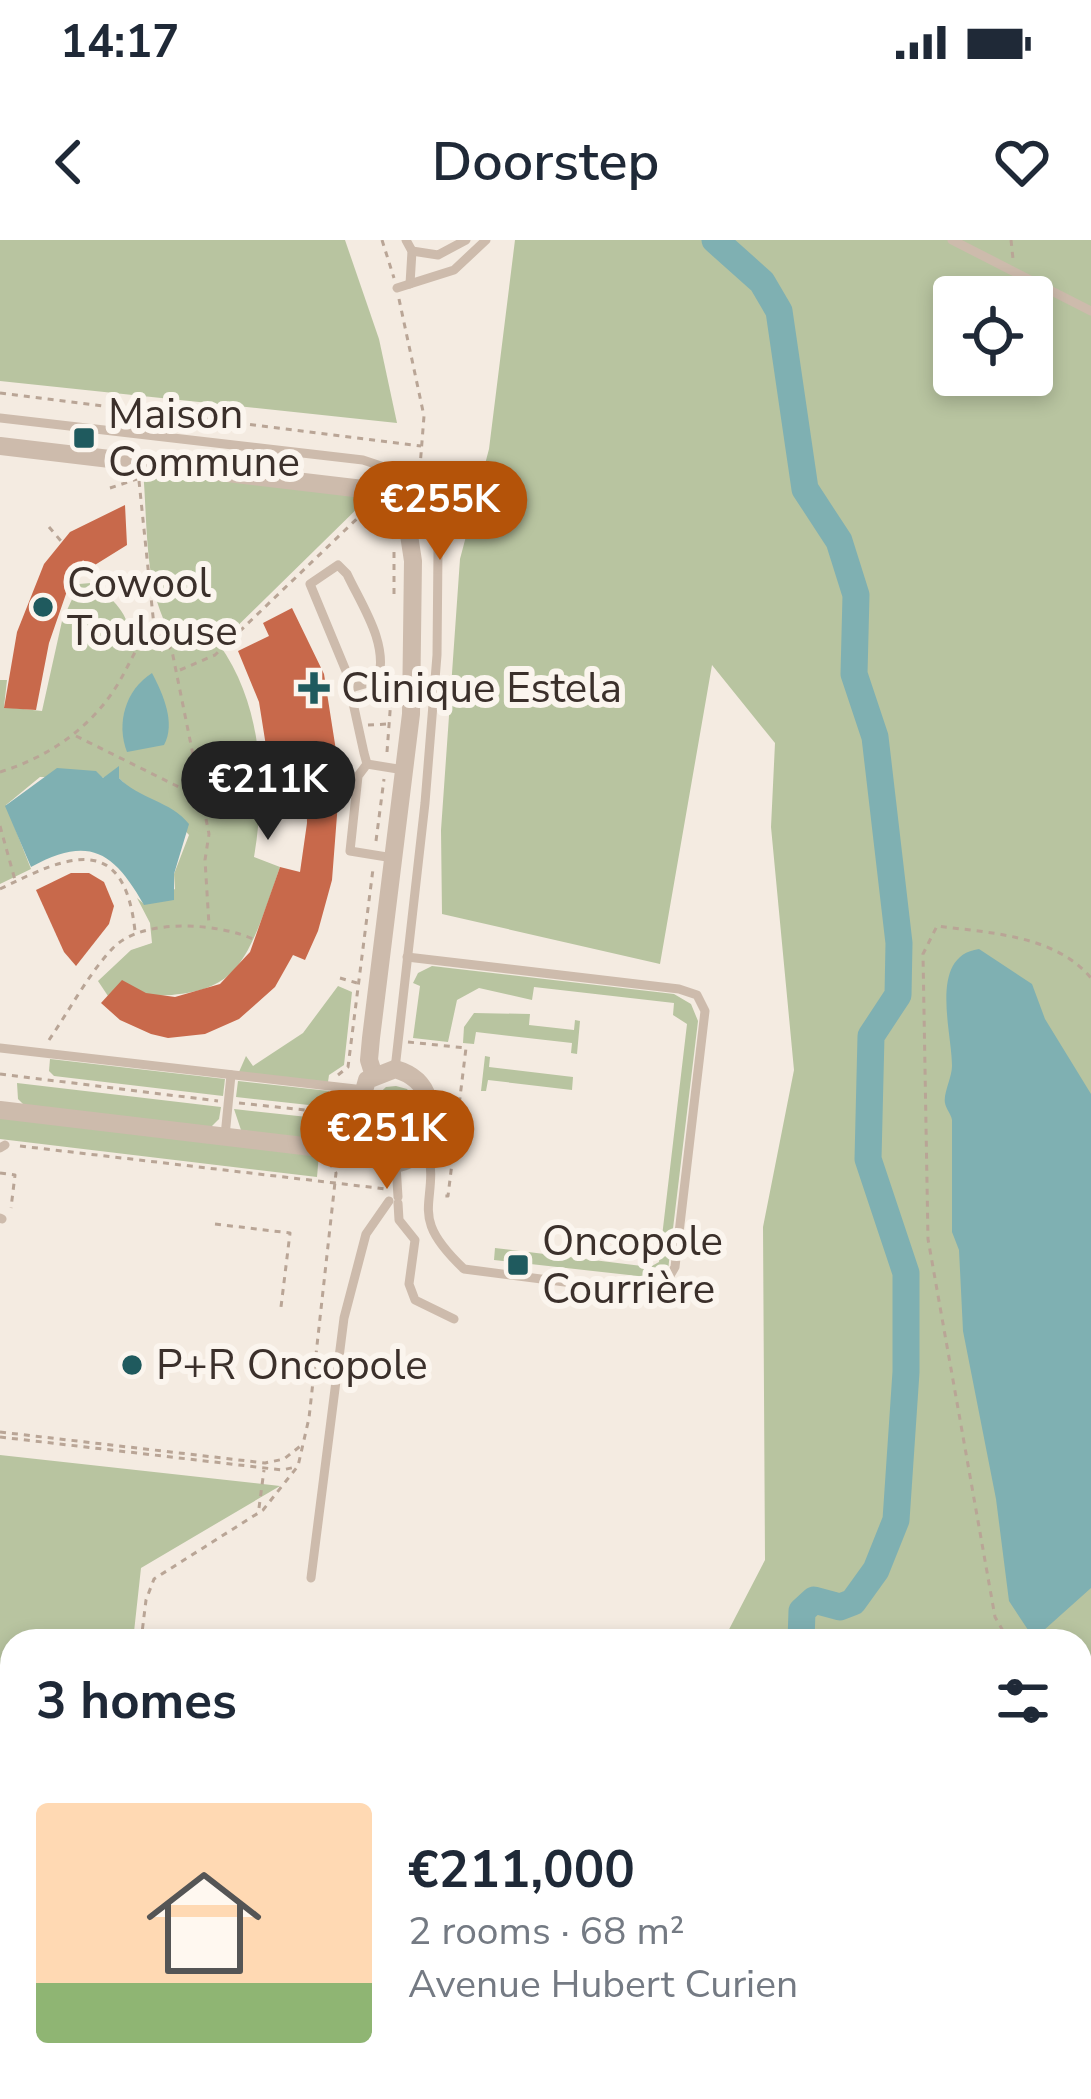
<!DOCTYPE html>
<meta charset="utf-8">
<style>
:root{--surface:#fff;--page:#f2f2f3;--text:#1f2937;--muted:#747a83;--line:#e0e1e3;--accent:#b45309}
body{margin:0;font-family:"Nunito Sans",sans-serif;background:var(--page);color:var(--text);height:100vh;display:flex;flex-direction:column;font-size:45px;white-space:nowrap}
*{box-sizing:border-box;margin:0}
p{font-size:39px;color:var(--muted)}
.icon{flex:none;width:66px;height:66px;fill:none;stroke:currentColor;stroke-width:2;stroke-linecap:round;stroke-linejoin:round}
.map{position:relative;flex:1;overflow:hidden}
.drawer{position:absolute;left:0px;top:1389px;width:1092px;height:471px;display:flex;flex-direction:column;background:var(--surface);border-radius:36px 36px 0 0;box-shadow:0 6px 18px #0003}
.drawer>*{flex:none}
.fabs{position:absolute;left:933px;top:36px;display:grid;gap:24px}
.fabs a{display:grid;place-items:center;width:120px;height:120px;border-radius:12px;background:var(--surface);box-shadow:0 6px 18px #0003;font-size:60px}
.price{position:absolute;translate:-50% -102px;padding:0 27px;border-radius:42px;background:var(--accent);color:#fff;font-size:39px;line-height:78px;filter:drop-shadow(0 3px 6px #0008)}
.price::after{content:'';position:absolute;left:50%;top:72px;width:36px;height:27px;margin-left:-18px;background:inherit;clip-path:polygon(0 0,100% 0,50% 100%)}
.price.on{background:#222;color:#fff}
ul{padding:0;list-style:none}
li{display:flex;align-items:center;gap:36px;height:300px;padding:0 36px}
li+li{border-top:3px solid var(--line)}
li span{display:grid;place-items:center;flex:none;width:336px;height:240px;border-radius:12px;color:#555}
li>.icon{margin-inline-start:auto}
span .icon{width:144px;height:144px;fill:#fffc;stroke-width:1}
li b{font-size:51px}
h2{display:flex;justify-content:space-between;align-items:center;height:144px;padding:0 36px;font-size:51px}
.status{display:flex;justify-content:space-between;align-items:center;height:84px;padding:0 60px;background:var(--surface);direction:ltr}
.status svg{height:33px;fill:currentColor}
header{display:flex;justify-content:space-between;align-items:center;height:156px;padding:0 36px;background:var(--surface);font-size:54px;font-weight:600}
.map>svg:first-child{display:block}
</style>
<div class="status"><b>14:17</b><svg viewBox="0 0 49 12"><path d="M0 12V9h3v3zM5 12V6h3v6zM10 12V3h3v9zM15 12V0h3v12zM26 1h20v11H26zM47 4h2v5h-2z"/></svg></div>
<header><svg class="icon" aria-label="back" viewBox="0 0 24 24"><path d="M15 5l-7 7 7 7"/></svg>Doorstep<svg class="icon" aria-label="heart" viewBox="0 0 24 24"><path d="M12 20l-8-8c-3-5 5-10 8-4 3-6 11-1 8 4z"/></svg></header>
<div class="map">
<svg width="1091" height="1859" viewBox="0 0 1091 1859">
<rect width="100%" height="100%" fill="#f4ebe1"/>
<g fill="#b8c4a0" fill-rule="evenodd">
<path d="M0,0H345L379,99L397,183L0,141Z"/>
<path d="M515,0H1091V1859H631L639,1848H1080V1401H723L765,1320L763,987L794,830L771,587L775,503L712,425L660,724L442,674L441,590L460,319L489,209ZM954,57H1032V135H954Z"/>
<path d="M143,231L369,257L219,404C263,466 266,546 254,617L280,627C240,745 235,759 108,756L98,741L131,710L152,703L150,683L137,658L144,664L175,649L174,634L189,595L161,564L135,554L119,538L40,537L6,565L31,629L0,644V440H7L4,467L42,471L62,381L79,344L91,343C115,360 133,376 130,408L141,411L155,406L162,412L175,399C143,356 148,282 143,231Z"/>
<path d="M432,726L674,754L691,764L698,781L668,1030L647,1037L494,1020L495,1008L650,1027L659,1022L687,784L673,775L674,763L534,747L532,760L479,748L457,760L448,802L413,798L420,746L413,743L418,733Z"/>
<path d="M338,746L352,752L344,825L329,835L328,842L239,832L246,816L253,826L303,793Z"/>
<path d="M474,773L530,774L529,785L574,790L575,780L580,781L577,814L571,813L572,803L476,792L474,804L463,803L464,787Z"/>
<path d="M485,816L490,817L489,827L573,837L572,850L488,840L486,851H481Z"/>
<path d="M50,819L225,839L223,856L54,836L49,831Z"/>
<path d="M238,841L329,851L327,867L236,857Z"/>
<path d="M17,843L221,867L219,879L210,888L25,866L18,859Z"/>
<path d="M396,846L407,849L421,867L417,899L400,916L382,914L366,893L371,861L386,847Z"/>
<path d="M234,869L326,879L323,902L241,890Z"/>
<path d="M0,877L319,914L317,937L0,899Z"/>
<path d="M0,1215L280,1246L141,1328L133,1401H12V1848H83L81,1859H0Z"/>
</g>
<g fill="#7fb0b2">
<path d="M152,433C163,454 176,483 164,505L127,512C116,484 125,450 152,433Z"/>
<path d="M119,526V538C139,559 171,561 189,584L174,634V660L144,665C113,610 88,596 31,627L5,566L57,528L96,531L103,538Z"/>
<path d="M979,709L1032,744L1045,779L1091,854V1348L1034,1399L1009,1361L996,1259L963,1091L959,1010L952,992V880C951,874 946,869 945,863C943,854 952,837 952,826C952,791 928,716 979,709Z"/>
<path d="M1091,1654V1859H928L936,1848H1080V1663Z"/>
</g>
<g fill="none" stroke-linecap="round" stroke-linejoin="round">
<g stroke="#7fb0b2" stroke-width="27">
<path d="M715,0L762,42L779,71L805,249L839,301L856,355L854,434L875,497L899,703L898,755L871,796L868,919L906,1033V1132L896,1280L876,1330L853,1362L840,1367L814,1360L802,1371L801,1401"/>
<path d="M677,1859L687,1848"/>
</g>
</g>
<g fill="#c8694b">
<path d="M125,265L127,305L90,328L83,320L67,351L49,403L36,470L4,468L17,392L44,324L70,292Z"/>
<path d="M292,368L324,434L340,536L332,640L318,691L305,720L293,715L275,747L239,779L205,794L168,798L151,794L120,780L101,763L122,740L146,753L175,757L220,744L250,712L280,627L300,632L307,583L306,521L269,525L259,462L238,411L269,396L263,383Z"/>
<path d="M71,633H89L104,642L114,666L109,684L76,726L64,712L36,650Z"/>
</g>
<g fill="none" stroke-linecap="round" stroke-linejoin="round">
<g stroke="#b9a596" stroke-width="3" stroke-dasharray="6 6" stroke-linecap="butt">
<path d="M382,0L394,38"/>
<path d="M1011,0L1013,19"/>
<path d="M399,59L424,176L420,227"/>
<path d="M0,153L421,206"/>
<path d="M130,167L133,184"/>
<path d="M139,241L154,386L172,411L209,594L205,620L209,685"/>
<path d="M110,248L137,239"/>
<path d="M49,287L61,301"/>
<path d="M394,312V356"/>
<path d="M180,430L215,415L366,270L373,269"/>
<path d="M368,485L388,484"/>
<path d="M76,496L203,559L263,551"/>
<path d="M387,512L393,432"/>
<path d="M0,532C46,518 88,490 114,450C129,428 135,405 154,386"/>
<path d="M0,586L15,640"/>
<path d="M376,601L384,539"/>
<path d="M0,649C67,616 124,590 135,691"/>
<path d="M340,738L357,743"/>
<path d="M49,800C69,771 89,733 113,708C143,677 220,683 255,700"/>
<path d="M408,802L466,808L448,956H443"/>
<path d="M0,834L218,861"/>
<path d="M338,835L348,827L373,629"/>
<path d="M239,863L343,874"/>
<path d="M329,893L333,861"/>
<path d="M20,906L386,949"/>
<path d="M0,933L15,935L11,968"/>
<path d="M215,984L290,993L281,1067"/>
<path d="M0,1192L265,1223L284,1219L303,1204"/>
<path d="M0,1197L282,1230L296,1227"/>
<path d="M259,1268L264,1230"/>
<path d="M141,1401L146,1360L154,1339L263,1270L298,1226L309,1178L336,933L331,925"/>
<path d="M1009,1401L995,1377L928,999L923,714L937,686C990,693 1055,695 1091,738"/>
<path d="M88,1859L89,1848"/>
<path d="M851,1859L861,1848"/>
</g>
<g stroke="#cdbbac" stroke-width="9">
<path d="M406,0L412,11L410,44"/>
<path d="M952,0L1091,71"/>
<path d="M412,11L438,15L466,0"/>
<path d="M397,48L454,30L486,0"/>
<path d="M0,178L363,220L414,237L431,262L438,310L437,415L425,563L395,829"/>
<path d="M351,448L378,440C389,404 362,366 347,334L338,325L310,344L346,431L364,513L367,524L404,530"/>
<path d="M367,524L358,536L350,611L393,618"/>
<path d="M407,717L679,749L697,755L705,771L675,1027L662,1049L627,1050L464,1029C405,973 440,966 428,908"/>
<path d="M0,808L364,850"/>
<path d="M225,896L231,835"/>
<path d="M428,901L439,895V860L429,856"/>
<path d="M0,908L5,905"/>
<path d="M396,925L398,957"/>
<path d="M398,963L399,980L415,1000L409,1044L415,1060L454,1079"/>
<path d="M0,978L2,979"/>
<path d="M311,1338L344,1078L366,994L389,961"/>
</g>
<g stroke="#cdbbac" stroke-width="18">
<path d="M0,206L380,251L405,269L413,321L411,474L371,798L369,820L374,836"/>
<path d="M395,829C434,840 433,872 427,906C406,927 387,929 363,913L357,876L367,840Z"/>
<path d="M0,870L337,910L359,904"/>
</g>
</g>
<g fill="#1f5a5e" stroke="#fbf5ee" stroke-width="4.5">
<rect x="72" y="186" width="24" height="24" rx="6"/>
<circle cx="43" cy="367" r="12"/>
<path d="M308 430h12v12h12v12h-12v12h-12v-12h-12v-12h12z"/>
<rect x="506" y="1013" width="24" height="24" rx="6"/>
<circle cx="132" cy="1125" r="12"/>
</g>
<g text-anchor="middle" dominant-baseline="central" stroke-width="12" stroke-linejoin="round" paint-order="stroke">
<g font-size="42" fill="#3b302b" stroke="#fbf5ee" text-anchor="start">
<text x="108" y="174">Maison<tspan x="108" dy="48">Commune</tspan></text>
<text x="67" y="343">Cowool<tspan x="67" dy="48">Toulouse</tspan></text>
<text x="341" y="448">Clinique Estela</text>
<text x="542" y="1001">Oncopole<tspan x="542" dy="48">Courrière</tspan></text>
<text x="156" y="1125">P+R Oncopole</text>
</g>
</g>
</svg>
<div class="fabs">
<a><svg class="icon" aria-label="locate" viewBox="0 0 24 24"><circle cx="12" cy="12" r="6"/><path d="M12 2v4M12 18v4M2 12h4M18 12h4"/></svg></a>
</div>
<b class="price" style="left:440px;top:323px">€255K</b>
<b class="price on" style="left:268px;top:603px">€211K</b>
<b class="price" style="left:387px;top:952px">€251K</b>
<section class="drawer">
<h2>3 homes<svg class="icon" aria-label="filters" viewBox="0 0 24 24"><path d="M4 7h16M4 17h16"/><circle cx="9" cy="7" r="2"/><circle cx="15" cy="17" r="2"/></svg></h2>
<ul>
<li><span style="background:linear-gradient(#ffd9b3 75%,#8fb573 0)"><svg class="icon" aria-label="home" viewBox="0 0 24 24"><path d="M3 11l9-7 9 7M6 9v11h12V9"/></svg></span><div><b>€211,000</b><p>2 rooms · 68 m²</p><p>Avenue Hubert Curien</p></div></li>
</ul>
</section>
</div>
